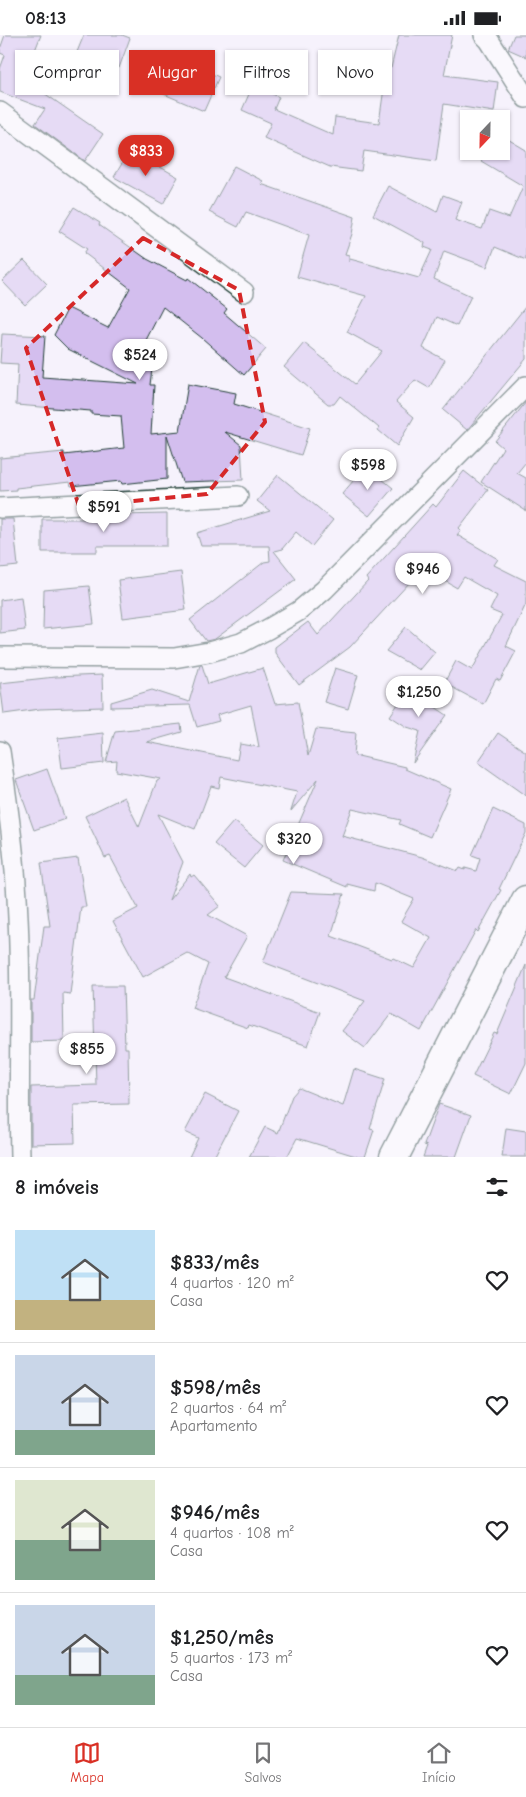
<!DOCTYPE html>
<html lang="pt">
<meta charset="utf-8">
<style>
:root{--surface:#fff;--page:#f6f6f6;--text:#202124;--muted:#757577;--line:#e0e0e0;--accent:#d93025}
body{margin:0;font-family:"Comic Neue",sans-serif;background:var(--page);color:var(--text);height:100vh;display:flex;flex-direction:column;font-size:19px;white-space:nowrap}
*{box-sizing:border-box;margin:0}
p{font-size:16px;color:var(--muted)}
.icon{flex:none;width:28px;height:28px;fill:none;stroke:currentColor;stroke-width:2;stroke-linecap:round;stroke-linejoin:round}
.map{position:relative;height:1122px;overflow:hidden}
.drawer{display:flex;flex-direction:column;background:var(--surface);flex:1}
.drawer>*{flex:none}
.banner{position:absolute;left:15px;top:15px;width:496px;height:45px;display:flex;gap:10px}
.needle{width:32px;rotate:202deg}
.buttons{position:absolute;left:460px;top:75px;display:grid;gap:10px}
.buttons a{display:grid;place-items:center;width:50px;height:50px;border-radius:0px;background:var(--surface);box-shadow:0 1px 4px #0004;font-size:25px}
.price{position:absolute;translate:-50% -42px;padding:0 11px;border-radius:18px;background:#fff;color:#222;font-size:16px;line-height:32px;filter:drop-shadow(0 1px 2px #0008)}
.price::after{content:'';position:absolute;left:50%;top:30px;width:15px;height:11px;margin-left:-8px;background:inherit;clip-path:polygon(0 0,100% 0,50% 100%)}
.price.current{background:var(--accent);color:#fff}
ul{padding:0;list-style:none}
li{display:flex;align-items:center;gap:15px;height:125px;padding:0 15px}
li+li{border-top:1px solid var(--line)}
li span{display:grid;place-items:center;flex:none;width:140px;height:100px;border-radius:0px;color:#555}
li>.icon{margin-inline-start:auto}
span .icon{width:60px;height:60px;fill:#fffc;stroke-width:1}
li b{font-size:21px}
h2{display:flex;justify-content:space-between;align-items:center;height:60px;padding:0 15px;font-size:21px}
.pill{padding:0 18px;border-radius:0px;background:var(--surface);box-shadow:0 1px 4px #0004;font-size:18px;line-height:45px}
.pill.current{background:var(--accent);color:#fff}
.status{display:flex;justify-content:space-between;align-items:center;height:35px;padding:0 25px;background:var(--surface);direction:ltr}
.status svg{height:14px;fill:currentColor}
.dock{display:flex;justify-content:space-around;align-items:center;height:70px;border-top:1px solid var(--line);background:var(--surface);font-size:14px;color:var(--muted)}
.dock a{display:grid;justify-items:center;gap:2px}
.dock .current{color:var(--accent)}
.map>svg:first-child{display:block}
</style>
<div class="status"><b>08:13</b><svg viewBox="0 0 49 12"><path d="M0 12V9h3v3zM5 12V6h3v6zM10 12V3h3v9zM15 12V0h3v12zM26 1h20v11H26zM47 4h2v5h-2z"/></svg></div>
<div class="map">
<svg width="526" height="1122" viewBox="0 0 526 1122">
<rect width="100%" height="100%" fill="#f6f2fc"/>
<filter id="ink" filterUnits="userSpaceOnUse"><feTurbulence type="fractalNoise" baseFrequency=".02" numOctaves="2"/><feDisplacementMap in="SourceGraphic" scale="10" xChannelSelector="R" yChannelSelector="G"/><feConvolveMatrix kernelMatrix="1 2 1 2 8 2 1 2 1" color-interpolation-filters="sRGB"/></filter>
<g filter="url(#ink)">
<g fill="#d3beee" stroke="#1f3d34">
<path d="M5,0H41L28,33L50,41L44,58L103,99L85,126L35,89L45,74L0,57V34L5,20L0,18V14Z"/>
<path d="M84,0H122L130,3L119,33L77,17Z"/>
<path d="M399,0H452L444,40L498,47L494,77L444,69L436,126L364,116L361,136L330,132L264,103L271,88L242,75L253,50L279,62L274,74L333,100L335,82L379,88L387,32L391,33Z"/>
<path d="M514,0H526V22L508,14Z"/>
<path d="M167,20L219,42L204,76L152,54Z"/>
<path d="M501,100L526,115V225L495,212L487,232L444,216L434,244L471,261L457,291L437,282L423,313L445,325L429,353L415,345L396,367L414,382L397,411L378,395L379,393L340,361L334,369H328L284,332L304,308L355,349L382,316L347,297L366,261L297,242L309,200L246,177L238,192L209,177L234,131L263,146L261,149L355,182L352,199L345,219L349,220V227L350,224L419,243L432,215L424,212L425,208L373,180L388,151L437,177L443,160L462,167L455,185L482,194L489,176L509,183L523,151L481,126L486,116H501Z"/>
<path d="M130,115L178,142L163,169L114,142Z"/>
<path d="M74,172L100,188L99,190L147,224L187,245L188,243L227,274L224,278L266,314L244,340L202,303L163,272L145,307L155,308L150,350H154L151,399L180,396L188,349L236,358L234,369L310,393L301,420L225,397L241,410L243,445L182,447L167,400V444L122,449L121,446L71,451L70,447L16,453V455L0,456V423L64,417V420L124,413L121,381L91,379V376L16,370L18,329L0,328L2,299L45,301L42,342L138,349L68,314L54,300L68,273L108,293L130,253L84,218L87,214L59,196Z"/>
<path d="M24,225L47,249L25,270L2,246Z"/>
<path d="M526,271V324L467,395L443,375Z"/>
<path d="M526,367V427L517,438L526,443V476L481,447L503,413L495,406Z"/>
<path d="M366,431L393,453L369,481L342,459Z"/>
<path d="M464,436L488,455L459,493L461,495L457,500L498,524L494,530L526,546V569L506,611L516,616L500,646L496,644L483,669L444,648L456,626L472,635L502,580L490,575L497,561L464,542L457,553L423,533L350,612L299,650L275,618V612L308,587L318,600L368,546L366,543L433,469L436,472Z"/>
<path d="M278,440L333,485L312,511L296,497L282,514L274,516L296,544L215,604L206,606L190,585L264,527L270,526L269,511H201L197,498L270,476L257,466Z"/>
<path d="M167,479V511H97V517H42V484H117V480Z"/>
<path d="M0,484H13L18,531L0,533Z"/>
<path d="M181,537L186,575L123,583L118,545Z"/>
<path d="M89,551L94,589L43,594L44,555Z"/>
<path d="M21,562L25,595L0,598V565Z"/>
<path d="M406,592L435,617L420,635L386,616Z"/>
<path d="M200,630H202L208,649L263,633L275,669L298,667L308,721L316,694L356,698L354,720L405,732V734L451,754L430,802L399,789L401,785L352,774L342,801L422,822L458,836L460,833L465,835V833L476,836L480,823L472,820L493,774L526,790V798L499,854L501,855L478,897L476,895L421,996L391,979L365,1013L342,996L365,966L263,927L291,857L344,859L331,901L392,924L393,923L414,933L431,903L401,886L414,864L375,848L374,856L347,849V852L283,825L318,744L291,776L297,757L221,742L219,753L211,751L195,794L158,779L183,827L169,865L190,839L191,842L194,840L220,871L208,880L247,901L224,942L320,977L308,1011L249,990L248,993L192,973L208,929L187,918L143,942L113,886L138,873L110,821L105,823L85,781L124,762L139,792L157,746L161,744L116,736L117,726L106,727L115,696L181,689L182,697L147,707L237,725L240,709L259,712L251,670L217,680L219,686L197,692L190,670L111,672V667L152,655L189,667Z"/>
<path d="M335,633L358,640L348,674L324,667Z"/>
<path d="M102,640L103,672L40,674L4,679L0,648L55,642Z"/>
<path d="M408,654L447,680L413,728L420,696L407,692L390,681Z"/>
<path d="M103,698L104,728L62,733L58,703Z"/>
<path d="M498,698L526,717V761L478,727Z"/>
<path d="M47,734L65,784L34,795L16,745Z"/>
<path d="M234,786L263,810L244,833L214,809Z"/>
<path d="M78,823L86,872H81L70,959L63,958L64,1006L31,1007V965H34L44,891H50L41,828Z"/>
<path d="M526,930V1028L511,1059L473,1041L494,998L497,999Z"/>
<path d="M93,951H123L125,1013H128L129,1069L74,1070L75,1108L31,1109V1052L96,1050Z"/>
<path d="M354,1034L385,1044L370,1094L374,1095L365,1122H359L297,1103L287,1122H249L265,1092L278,1098L292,1061L299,1053L343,1071Z"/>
<path d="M205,1059L238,1076L214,1122H189L198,1103L185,1097Z"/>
<path d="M439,1069L471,1080L456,1122H423L427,1111L424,1110Z"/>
<path d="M506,1093L526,1096V1122H502Z"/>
</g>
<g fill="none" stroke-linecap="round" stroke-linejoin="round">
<defs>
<g id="street">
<path d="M484,0L489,5L526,63"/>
<path d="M0,77L244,257"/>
<path d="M0,473L238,461"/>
<path d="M0,622L174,623L209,617L241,608L268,594L299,576L324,555L526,351"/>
<path d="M0,716C8,771 16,827 18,883C22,962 18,1042 20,1122"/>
</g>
<path id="secondary" d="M394,1122L526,865"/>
</defs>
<use href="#street" stroke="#1f3d34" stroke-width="22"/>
<use href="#secondary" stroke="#1f3d34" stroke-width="31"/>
<use href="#street" stroke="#fff" stroke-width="19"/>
<use href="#secondary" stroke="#fff" stroke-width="28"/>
</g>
</g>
<path d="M0 0H526V1122H0ZM143,203L239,255L265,387L207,459L79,471L26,313Z" fill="#f6f2fc" fill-opacity=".55" fill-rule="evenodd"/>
<path fill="none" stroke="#d62828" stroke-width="4" stroke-dasharray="10 6" stroke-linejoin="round" d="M143,203L239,255L265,387L207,459L79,471L26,313Z"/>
</svg>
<div class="buttons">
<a><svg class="needle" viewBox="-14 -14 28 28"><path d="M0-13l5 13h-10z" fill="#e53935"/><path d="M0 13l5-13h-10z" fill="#757577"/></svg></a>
</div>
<b class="price current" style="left:146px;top:142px">$833</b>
<b class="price" style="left:140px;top:346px">$524</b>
<b class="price" style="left:368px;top:456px">$598</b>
<b class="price" style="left:104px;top:498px">$591</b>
<b class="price" style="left:423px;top:560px">$946</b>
<b class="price" style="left:419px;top:683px">$1,250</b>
<b class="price" style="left:294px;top:830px">$320</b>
<b class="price" style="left:87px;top:1040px">$855</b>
<div class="banner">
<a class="pill">Comprar</a>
<a class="pill current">Alugar</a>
<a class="pill">Filtros</a>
<a class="pill">Novo</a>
</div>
</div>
<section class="drawer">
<h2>8 imóveis<svg class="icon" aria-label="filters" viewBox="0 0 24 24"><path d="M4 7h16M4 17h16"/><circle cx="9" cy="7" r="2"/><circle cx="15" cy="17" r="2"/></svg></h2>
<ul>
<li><span style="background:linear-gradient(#bfe0f5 70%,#c2b280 0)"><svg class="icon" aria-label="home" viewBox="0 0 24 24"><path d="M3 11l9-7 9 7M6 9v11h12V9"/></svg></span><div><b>$833/mês</b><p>4 quartos · 120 m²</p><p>Casa</p></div><svg class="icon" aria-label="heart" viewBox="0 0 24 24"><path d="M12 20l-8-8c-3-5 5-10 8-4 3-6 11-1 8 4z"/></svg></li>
<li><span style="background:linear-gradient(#c9d6e8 75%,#7fa58c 0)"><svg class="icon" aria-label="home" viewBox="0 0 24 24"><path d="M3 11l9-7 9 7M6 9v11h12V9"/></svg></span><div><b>$598/mês</b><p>2 quartos · 64 m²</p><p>Apartamento</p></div><svg class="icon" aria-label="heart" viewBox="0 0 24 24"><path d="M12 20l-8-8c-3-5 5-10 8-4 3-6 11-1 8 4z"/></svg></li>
<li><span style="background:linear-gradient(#dfe7d0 60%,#7fa58c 0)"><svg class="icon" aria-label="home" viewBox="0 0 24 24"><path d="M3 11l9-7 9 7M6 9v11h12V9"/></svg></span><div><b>$946/mês</b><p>4 quartos · 108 m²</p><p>Casa</p></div><svg class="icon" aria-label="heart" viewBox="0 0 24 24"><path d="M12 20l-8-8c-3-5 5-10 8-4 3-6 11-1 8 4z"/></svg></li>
<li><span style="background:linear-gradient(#c9d6e8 70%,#7fa58c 0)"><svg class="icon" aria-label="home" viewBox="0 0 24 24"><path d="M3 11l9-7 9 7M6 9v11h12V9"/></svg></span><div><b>$1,250/mês</b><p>5 quartos · 173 m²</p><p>Casa</p></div><svg class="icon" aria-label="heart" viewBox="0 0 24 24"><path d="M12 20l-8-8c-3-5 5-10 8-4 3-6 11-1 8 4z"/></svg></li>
</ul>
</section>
<nav class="dock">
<a class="current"><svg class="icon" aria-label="map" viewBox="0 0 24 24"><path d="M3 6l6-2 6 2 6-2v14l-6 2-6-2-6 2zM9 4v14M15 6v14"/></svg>Mapa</a>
<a><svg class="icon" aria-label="saved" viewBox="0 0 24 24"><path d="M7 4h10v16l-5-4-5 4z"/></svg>Salvos</a>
<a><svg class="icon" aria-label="home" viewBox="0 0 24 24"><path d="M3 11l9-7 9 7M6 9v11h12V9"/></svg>Início</a>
</nav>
